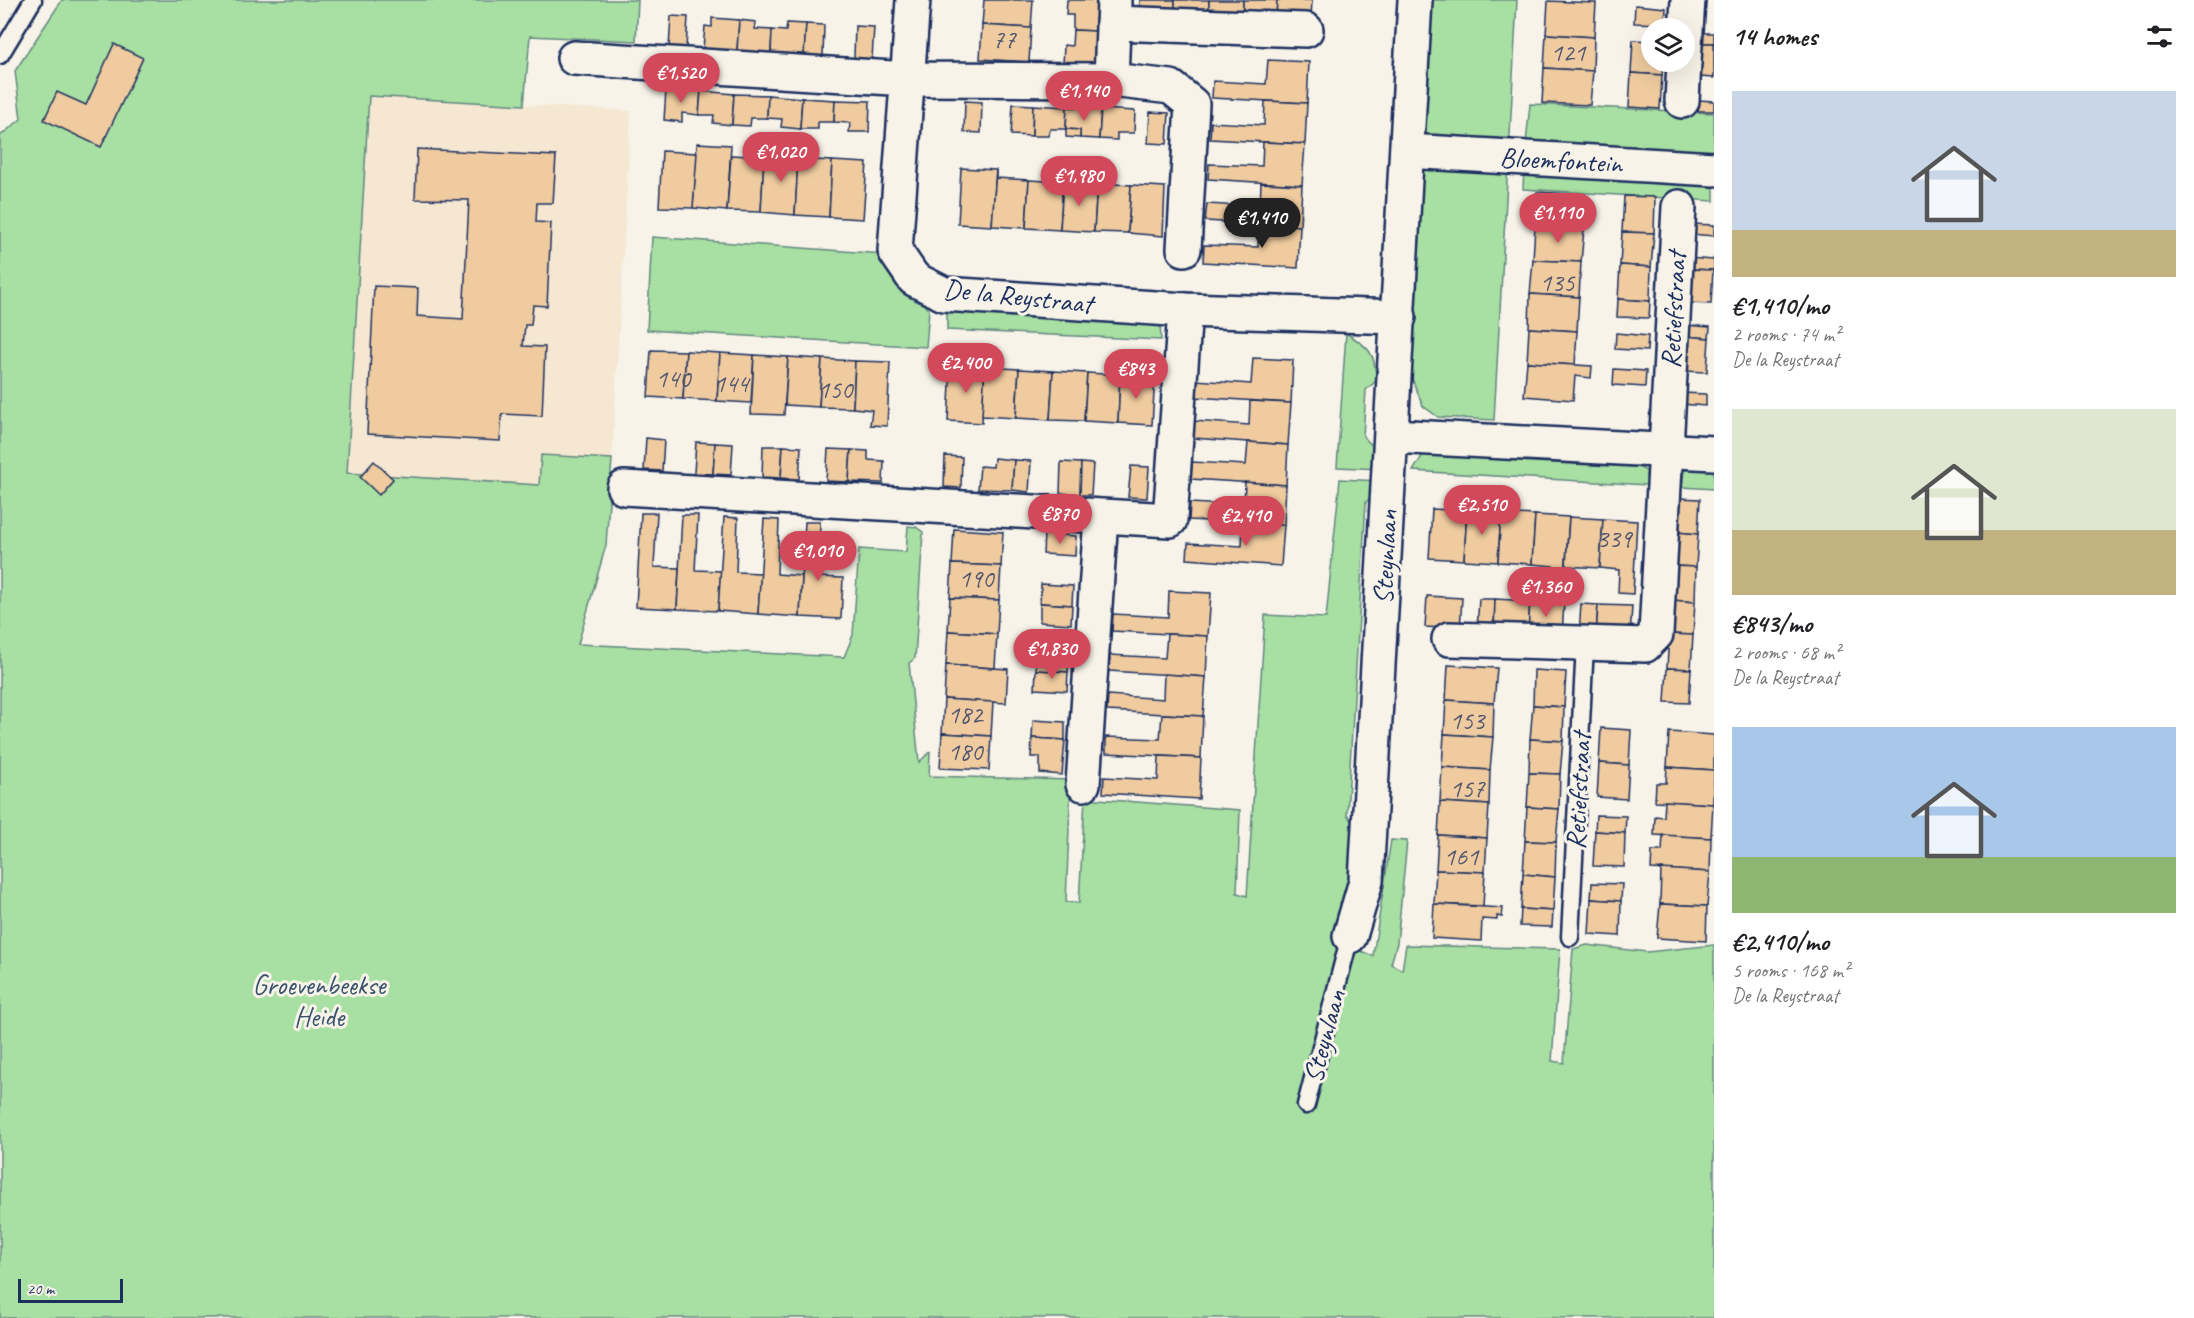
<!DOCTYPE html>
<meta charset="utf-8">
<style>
:root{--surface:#fff;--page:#f6f6f6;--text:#202124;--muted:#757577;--accent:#d1495b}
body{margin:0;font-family:Caveat,sans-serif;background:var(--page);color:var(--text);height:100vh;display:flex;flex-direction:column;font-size:22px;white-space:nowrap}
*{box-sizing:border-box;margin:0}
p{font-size:20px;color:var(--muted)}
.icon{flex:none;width:33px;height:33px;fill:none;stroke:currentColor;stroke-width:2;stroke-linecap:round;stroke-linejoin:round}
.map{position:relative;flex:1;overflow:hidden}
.drawer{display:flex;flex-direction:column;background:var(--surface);width:480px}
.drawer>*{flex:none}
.controls{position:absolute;left:1641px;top:18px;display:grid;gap:12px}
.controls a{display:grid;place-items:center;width:54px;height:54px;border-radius:50%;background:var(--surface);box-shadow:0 6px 24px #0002;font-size:30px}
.scale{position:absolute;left:18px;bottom:15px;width:105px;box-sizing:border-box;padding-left:6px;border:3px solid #1b2f5e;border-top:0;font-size:16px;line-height:21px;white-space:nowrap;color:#1b2f5e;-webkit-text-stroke:4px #f7f3e8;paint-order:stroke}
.price{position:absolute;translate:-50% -51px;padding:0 14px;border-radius:21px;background:var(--accent);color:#fff;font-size:20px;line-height:39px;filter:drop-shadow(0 2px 3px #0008)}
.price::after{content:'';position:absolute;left:50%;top:36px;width:18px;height:14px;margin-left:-9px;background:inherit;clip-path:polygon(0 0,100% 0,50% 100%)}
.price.selected{background:#222;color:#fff}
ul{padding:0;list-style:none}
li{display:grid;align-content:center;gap:12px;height:318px;padding:0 18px}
li span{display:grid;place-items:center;height:186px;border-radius:0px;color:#555}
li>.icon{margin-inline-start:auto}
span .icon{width:108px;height:108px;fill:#fffc;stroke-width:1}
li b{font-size:26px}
h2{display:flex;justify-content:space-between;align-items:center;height:72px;padding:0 18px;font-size:26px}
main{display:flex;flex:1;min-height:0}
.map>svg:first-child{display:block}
</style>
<main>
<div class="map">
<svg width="1714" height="1318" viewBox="0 0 1714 1318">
<rect width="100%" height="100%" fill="#f7f3e8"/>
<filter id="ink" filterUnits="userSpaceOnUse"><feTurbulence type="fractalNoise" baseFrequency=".0167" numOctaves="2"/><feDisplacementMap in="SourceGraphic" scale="12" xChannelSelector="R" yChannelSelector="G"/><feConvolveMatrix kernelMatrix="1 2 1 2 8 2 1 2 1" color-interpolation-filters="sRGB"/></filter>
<g filter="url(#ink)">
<path fill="#f5e7d2" d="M369,96L631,111L612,459L541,455L539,485L347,474Z"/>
<g fill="#a8dfa2" stroke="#628780" stroke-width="1.5">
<path d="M62,0H638L636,41L530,36L524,105L369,96L347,473L539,485L541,455L612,459L606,545L578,644L844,657L853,635L859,549L906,552L908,526L916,527L923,532L915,658L909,663L919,762L930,752L929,776L1071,780L1066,902L1079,903L1085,798L1240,810L1237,893L1247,896L1265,615L1326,618L1340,479L1379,481L1378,490L1366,502L1347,814L1357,830L1352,877L1339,942L1373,956L1391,840L1407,841L1397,943L1391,964L1402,970L1406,945L1560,949L1552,1061L1564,1063L1573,949L1587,945L1647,952L1714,945V1318H0V136L21,119L15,71Z"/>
<path d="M1431,0H1517L1509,153L1418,135L1424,130Z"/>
<path d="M1530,104L1714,113V163L1525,153Z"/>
<path d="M1508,163L1494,420L1438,417L1423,406L1411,376L1422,181L1417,169Z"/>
<path d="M1524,168L1714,176V201L1523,189Z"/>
<path d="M652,237L883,254L929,310L926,347L647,330Z"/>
<path d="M947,310L1160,321L1161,340L947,330Z"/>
<path d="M1346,333C1369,347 1376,353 1376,381L1366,390L1363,436L1382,456L1381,469L1337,467Z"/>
<path d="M1424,453L1633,464L1646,471L1647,485L1413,471Z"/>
<path d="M1694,465L1714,466V489L1682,487L1684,471Z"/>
</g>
<g fill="#efcb9f" stroke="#1b2f5e" stroke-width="1.5">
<path d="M984,0H1033L1031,28L982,25Z"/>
<path d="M1067,0H1098L1096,31L1073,30V15H1066Z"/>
<path d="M1140,0H1175V12L1140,9Z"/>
<path d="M1175,0H1209V13L1175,12Z"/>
<path d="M1209,0H1243V16L1209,13Z"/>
<path d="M1243,0H1277L1276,18L1243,16Z"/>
<path d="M1277,0H1312L1311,19L1276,18Z"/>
<path d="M1548,1L1596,3L1594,37L1546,34Z"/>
<path d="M1635,5L1666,8L1665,24L1634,23Z"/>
<path d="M671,16L688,17L686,48H669Z"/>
<path d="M712,18L739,20L737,51L703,49L705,26L712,27Z"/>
<path d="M739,20L756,22L755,29L772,30L771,53L737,51Z"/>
<path d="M787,23L806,24L804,55L771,53L772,30L786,31Z"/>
<path d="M806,24L824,25L823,56L804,55Z"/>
<path d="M982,25L1031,28L1029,62L980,59Z"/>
<path d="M855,26L874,27L872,59L854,58Z"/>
<path d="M1073,30L1096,31L1094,66L1063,65L1064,45L1072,46Z"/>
<rect x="1702" y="33" width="12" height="10"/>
<path d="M1546,34L1594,37L1593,71L1544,68Z"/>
<path d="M1633,40L1652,41V62H1663L1662,75L1631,73Z"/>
<path d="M1702,43H1714V78L1700,77Z"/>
<path d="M114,44L143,58L101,147L44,120L57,92L86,105Z"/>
<path d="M1268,60L1309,62L1307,103L1212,98L1213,81L1266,84Z"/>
<path d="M1544,68L1593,71L1590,105L1542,103Z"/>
<path d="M1631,73L1662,75L1660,109L1629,107Z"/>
<path d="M666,90L701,91L699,115L682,113V122L664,120Z"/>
<path d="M701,91L734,94L732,125L713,123L714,115H699Z"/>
<path d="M734,94L768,95L767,118H751L750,126L732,125Z"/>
<path d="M768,95L802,98L800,129L781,127L782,119L767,118Z"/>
<path d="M802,98L835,100L834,122H818V129H800Z"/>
<path d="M835,100L870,101L869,132H849L850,123L834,122Z"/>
<path d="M1698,100L1714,101V111H1698Z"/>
<path d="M965,101L982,102L981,133L964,132Z"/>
<path d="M1265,101L1307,103L1305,144L1210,139L1211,122L1264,125Z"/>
<path d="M1013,104L1033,105L1032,136L1011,135Z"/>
<path d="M1033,105L1067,107L1066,129H1050L1048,136H1032Z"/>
<path d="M1067,107L1101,109L1099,139L1080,138V130L1066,129Z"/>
<path d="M1101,109L1135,111L1134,133H1117V140L1099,139Z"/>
<path d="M1150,112L1169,113L1167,144L1148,143Z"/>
<path d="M1066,129L1080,130V138L1066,137Z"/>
<path d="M1263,142L1305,144L1302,185L1208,179L1209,164L1262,166Z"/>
<path d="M697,143L731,145L727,211L693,208Z"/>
<path d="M752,143L765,144L761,212L727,211L731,155L751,156Z"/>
<path d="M784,146L799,147L795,215L761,212L764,157L783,158Z"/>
<path d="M417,149L556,156L553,203H537L536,222L551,223L547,306L533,305L531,325H525L523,346L545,347L542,416L502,414L500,441L367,434L374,286L418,288L417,316L463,319L469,200L415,199Z"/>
<path d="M662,151L697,153L693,208L659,207Z"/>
<path d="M798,159L832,161L829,217L795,215Z"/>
<path d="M832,161L867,163L863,219L829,217Z"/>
<path d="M961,168L996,170L992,226L958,224Z"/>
<path d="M996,170V178L1029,180L1026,228L992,226Z"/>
<path d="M1029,180L1063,182L1060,230L1026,228Z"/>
<path d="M1063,182L1097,183L1094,232L1060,230Z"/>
<path d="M1097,183L1131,185L1128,233L1094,232Z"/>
<path d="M1261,183L1302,185L1300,226L1205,221L1207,204L1260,207Z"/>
<path d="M1131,185L1165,187L1163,236L1128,233Z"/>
<path d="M1537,192L1585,195L1584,229L1535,226Z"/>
<path d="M1624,196L1655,197L1654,233L1622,232Z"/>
<path d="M1259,223L1300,226L1298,268L1203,262L1204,245L1258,247Z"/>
<path d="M1691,224L1714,225V236L1690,234Z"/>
<path d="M1535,226L1584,229L1581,262L1533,260Z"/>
<path d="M1622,232L1654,233L1651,267L1620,265Z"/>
<path d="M1714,257V270L1688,269L1689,258L1713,260Z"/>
<path d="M1533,260L1581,262L1579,297L1530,294Z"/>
<path d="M1620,265L1651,267L1650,301L1618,299Z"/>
<path d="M1688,269L1713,270L1711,304L1686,303Z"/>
<path d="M1530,294L1579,297L1577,331L1529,328Z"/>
<path d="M1618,299L1650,301L1649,318L1617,317Z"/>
<path d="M1685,325L1710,327L1709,338L1684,336Z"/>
<path d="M1529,328L1577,331L1575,365L1527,362Z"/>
<path d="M1616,333L1648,336L1647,351L1615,349Z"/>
<path d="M1684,336L1709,338L1707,372L1682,371Z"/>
<path d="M651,350L686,351L683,399L648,397Z"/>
<path d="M686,351L720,353L717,401L683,399Z"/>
<path d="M720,353L754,355L751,403L717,401Z"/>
<path d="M754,355L788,357L784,415L751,414Z"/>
<path d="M788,357L822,359L819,407L785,405Z"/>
<path d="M1253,358L1293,360L1291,403L1195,397L1196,380L1251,384Z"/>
<path d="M822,359L855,361L853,408L819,407Z"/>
<path d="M855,361L890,362L887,426L870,425L872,410L853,408Z"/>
<path d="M1527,362L1592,366L1591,378L1575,376L1573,400L1524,396Z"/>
<path d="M951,365L985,367L982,423L948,421Z"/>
<path d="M985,367L1019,369L1016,418L982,416Z"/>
<path d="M1019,369L1053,371L1050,420L1016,418Z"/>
<path d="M1614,369L1646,371L1645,387L1613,385Z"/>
<path d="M1053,371L1087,373L1084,421L1050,420Z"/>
<path d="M1087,373L1120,375L1118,423L1084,421Z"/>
<path d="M1120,375L1155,376L1152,425L1118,423Z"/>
<path d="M1681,393L1706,394V406L1681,404Z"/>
<path d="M1250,401L1291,403L1288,445L1193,438L1194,421L1249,425Z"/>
<path d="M646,438L664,440L662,471L644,470Z"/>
<path d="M696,442L715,443L713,474L694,473Z"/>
<path d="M1248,442L1288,445L1286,485L1191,479L1192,462L1246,465Z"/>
<path d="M715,443L733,444L731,475L713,474Z"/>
<path d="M763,446H783L781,478L762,477Z"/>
<path d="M783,446L801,447L799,479L781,478Z"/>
<path d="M828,449L851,450L849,482L826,481Z"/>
<path d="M851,450L868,451V460L884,461L883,483L849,482Z"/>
<path d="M945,456L962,457L961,488L944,487Z"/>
<path d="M994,458L1014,460L1012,490L978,489L980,466L993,467Z"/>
<path d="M1014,460L1031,461L1029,492L1012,490Z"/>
<path d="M374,461L393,479L379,495L360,477Z"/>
<path d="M1061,462L1081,463L1080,495L1060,493Z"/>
<path d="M1081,463L1093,464L1091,495H1080Z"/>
<path d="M1131,466L1149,467L1147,498L1128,497Z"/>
<path d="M1245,482L1286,485L1284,525L1189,520L1190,503L1244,506Z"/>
<path d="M1678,498L1700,499L1698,534L1676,532Z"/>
<path d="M1432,509L1467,511L1464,560L1429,558Z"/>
<path d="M1467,511L1501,513L1498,562L1464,560Z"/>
<path d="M641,513H657L654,567L679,568L677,609L636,607Z"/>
<path d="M1501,513L1535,515L1532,564L1498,562Z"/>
<path d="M682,515H698L695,570L721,571L718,611L677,609Z"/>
<path d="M1535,515L1569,517L1565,576L1552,575L1553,566L1532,564Z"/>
<path d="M724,517L738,518L736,572L761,573L758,614L718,611Z"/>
<path d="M1569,517L1603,519L1600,568L1566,566Z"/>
<path d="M764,519L779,520L777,574L802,576L800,617L758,614Z"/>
<path d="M1603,519L1637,521L1633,594L1618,593L1619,570L1600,568Z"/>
<path d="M805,522H820L818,577L843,578L841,619L800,617Z"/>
<path d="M1243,524L1284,525L1281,566L1187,559L1188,543L1242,546Z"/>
<path d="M954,529L1003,532L1001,566L952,564Z"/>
<path d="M1676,532L1698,534L1696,567L1673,566Z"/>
<path d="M1044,534L1076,536L1075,556L1043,554Z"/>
<path d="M952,564L1001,566L999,600L950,598Z"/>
<path d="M1673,566L1696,567L1695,602L1671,600Z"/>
<path d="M1041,584L1073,586L1072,605L1040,603Z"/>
<path d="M1169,591L1211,593L1208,636L1112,631L1113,614L1168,617Z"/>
<path d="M1427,596L1462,598L1460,629L1425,627Z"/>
<path d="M950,598L999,600L997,634L948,631Z"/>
<path d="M1479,599H1495L1494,631L1477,630Z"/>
<path d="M1495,599L1530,601L1528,632L1494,631Z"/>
<path d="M1671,600L1695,602L1693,635L1669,634Z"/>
<path d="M1530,601L1564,603L1562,635L1528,632Z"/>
<path d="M1040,603L1072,605L1071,624L1040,622Z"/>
<path d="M1581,604L1598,605L1596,636L1579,635Z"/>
<path d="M1598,605L1632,606L1630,638L1596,636Z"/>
<path d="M948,631L997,634L995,668L946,665Z"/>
<path d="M1167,634L1208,636L1206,677L1109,671L1110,655L1165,658Z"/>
<path d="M1669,634L1693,635L1691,669L1667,668Z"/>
<path d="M1037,652L1069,654L1068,672L1036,670Z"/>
<path d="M946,665L1008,669L1006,703L944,699Z"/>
<path d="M1448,665L1497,668L1494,703L1446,700Z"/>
<path d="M1667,668L1691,669L1689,703L1665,702Z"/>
<path d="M1036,670L1068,672L1067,691L1035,689Z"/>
<path d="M1534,670L1566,672L1564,707L1533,705Z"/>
<path d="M1164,674L1206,677L1203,716L1107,711L1108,695L1163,699Z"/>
<path d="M944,699L993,702L991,736L942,733Z"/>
<path d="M1446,700L1494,703L1493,737L1444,734Z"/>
<path d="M1533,705L1564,707L1563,741L1530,739Z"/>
<path d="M1162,714L1203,716L1201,758L1106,753V737L1160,739Z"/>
<path d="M1033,720L1065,722V740L1032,738Z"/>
<path d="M1601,728L1631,730L1629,765L1599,763Z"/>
<path d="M1669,732L1714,735V770L1667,767Z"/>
<path d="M942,733L991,736L989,770L940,768Z"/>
<path d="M1444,734L1493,737L1490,770L1442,767Z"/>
<path d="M1032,738L1065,740L1062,775L1040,773V757H1031Z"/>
<path d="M1530,739L1563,741L1560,774L1529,773Z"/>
<path d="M1159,756L1201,758L1199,799L1103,793L1104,777L1158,780Z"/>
<path d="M1599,763L1629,765L1627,799L1597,797Z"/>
<path d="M1442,767L1490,770L1489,805L1440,802Z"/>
<path d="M1667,767L1714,770L1713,804L1655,801L1656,783H1666Z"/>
<path d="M1529,773L1560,774L1559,809L1527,807Z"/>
<path d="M1665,801L1713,804L1711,838L1654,835L1655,816L1664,817Z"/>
<path d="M1440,802L1489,805L1487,838L1438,835Z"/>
<path d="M1527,807L1559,809L1556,842L1525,841Z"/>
<path d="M1596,815L1626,816L1625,833L1595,831Z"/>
<path d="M1595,831L1625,833L1624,867L1593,866Z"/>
<path d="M1438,835L1487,838L1485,872L1436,870Z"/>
<path d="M1663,835L1711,838L1710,872L1651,869L1652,851H1662Z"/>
<path d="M1525,841L1556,842L1555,877L1523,874Z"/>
<path d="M1661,869L1710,872L1707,906L1660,904Z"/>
<path d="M1436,870L1485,872L1483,906L1434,904Z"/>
<path d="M1523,874L1555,877L1553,911L1521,909Z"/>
<path d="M1592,883L1622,884L1621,901L1591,899Z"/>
<path d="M1591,899L1621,901L1620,936L1589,934Z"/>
<path d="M1434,904L1503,908L1502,917L1497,916V920L1482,919L1481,941L1432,938Z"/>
<path d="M1660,904L1707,906L1706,941L1657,938Z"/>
<path d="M1521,909L1553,911L1552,927L1520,926Z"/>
</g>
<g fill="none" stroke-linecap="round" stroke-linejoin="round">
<defs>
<g id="lane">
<path d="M0,55L33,0"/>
<path d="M1570,937L1585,645"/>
<path d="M1306,1105L1350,936"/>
</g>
<g id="street">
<path d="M913,0L895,251L914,279L944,294L1185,310L1399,317"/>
<path d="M1113,23L1306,30"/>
<path d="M574,58L908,79L1111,80L1171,87L1192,104L1184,249"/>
<path d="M1684,61L1688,0"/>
<path d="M1111,80L1114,1"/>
<path d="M1682,101L1684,62"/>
<path d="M1407,151L1714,169"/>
<path d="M1392,436L1714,453"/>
<path d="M624,488L1170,520L1185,310"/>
<path d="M1449,639L1645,645L1656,634L1679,207"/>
<path d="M1083,784L1101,517"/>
<path d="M1350,936L1366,881L1415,0"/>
</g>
</defs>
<use href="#lane" stroke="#1b2f5e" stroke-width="21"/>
<use href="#street" stroke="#1b2f5e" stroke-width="38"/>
<use href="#lane" stroke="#f7f3e8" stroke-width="16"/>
<use href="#street" stroke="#f7f3e8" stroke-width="33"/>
</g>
</g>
<g text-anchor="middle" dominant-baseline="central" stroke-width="6" stroke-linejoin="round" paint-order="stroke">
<g font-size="26" fill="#50566e">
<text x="1004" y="39">77</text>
<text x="1568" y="52">121</text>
<text x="1557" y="282">135</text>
<text x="673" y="378">140</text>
<text x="731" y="383">144</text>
<text x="835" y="389">150</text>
<text x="1614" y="538">339</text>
<text x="976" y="578">190</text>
<text x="965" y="714">182</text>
<text x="1467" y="720">153</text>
<text x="965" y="751">180</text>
<text x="1467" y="788">157</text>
<text x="1461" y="856">161</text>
</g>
<g font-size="28" fill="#1b2f5e" stroke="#f7f3e8">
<text transform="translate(1561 160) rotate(3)">Bloemfontein</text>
<text transform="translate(1018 296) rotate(6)">De la Reystraat</text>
<text transform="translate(1673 310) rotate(-87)">Retiefstraat</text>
<text transform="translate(1385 557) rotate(-87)">Steynlaan</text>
<text transform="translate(1578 791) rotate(-87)">Retiefstraat</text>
<text transform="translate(1324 1036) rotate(-75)">Steynlaan</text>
</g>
<g font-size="28" fill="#37526c" stroke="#f7f3e8">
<text x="319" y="984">Groevenbeekse<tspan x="319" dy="32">Heide</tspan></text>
</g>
</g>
</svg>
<div class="controls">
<a><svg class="icon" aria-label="layers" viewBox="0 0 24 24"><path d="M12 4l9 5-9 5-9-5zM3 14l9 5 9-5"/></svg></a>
</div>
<div class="scale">20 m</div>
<b class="price" style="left:681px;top:104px">€1,520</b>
<b class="price" style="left:1084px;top:122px">€1,140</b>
<b class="price" style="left:781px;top:183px">€1,020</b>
<b class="price" style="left:1079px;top:207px">€1,980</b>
<b class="price" style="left:1558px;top:244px">€1,110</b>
<b class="price selected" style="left:1262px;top:249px">€1,410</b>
<b class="price" style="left:966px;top:394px">€2,400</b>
<b class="price" style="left:1136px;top:400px">€843</b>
<b class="price" style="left:1482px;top:536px">€2,510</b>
<b class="price" style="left:1060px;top:545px">€870</b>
<b class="price" style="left:1246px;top:547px">€2,410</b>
<b class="price" style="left:818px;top:582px">€1,010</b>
<b class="price" style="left:1546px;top:618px">€1,360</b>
<b class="price" style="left:1052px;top:680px">€1,830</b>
</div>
<section class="drawer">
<h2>14 homes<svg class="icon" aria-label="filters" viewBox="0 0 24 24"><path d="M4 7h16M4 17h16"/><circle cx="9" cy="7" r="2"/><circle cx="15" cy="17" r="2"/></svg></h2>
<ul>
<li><span style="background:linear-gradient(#c9d6e8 75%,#c2b280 0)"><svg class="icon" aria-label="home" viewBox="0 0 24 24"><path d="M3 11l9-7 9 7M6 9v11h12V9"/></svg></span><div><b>€1,410/mo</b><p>2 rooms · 74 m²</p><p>De la Reystraat</p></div></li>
<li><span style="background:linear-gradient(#dfe7d0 65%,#c2b280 0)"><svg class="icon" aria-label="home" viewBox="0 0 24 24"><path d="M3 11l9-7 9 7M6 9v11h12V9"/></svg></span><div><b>€843/mo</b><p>2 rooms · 68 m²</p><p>De la Reystraat</p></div></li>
<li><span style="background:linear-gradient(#a9c7e8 70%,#8fb573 0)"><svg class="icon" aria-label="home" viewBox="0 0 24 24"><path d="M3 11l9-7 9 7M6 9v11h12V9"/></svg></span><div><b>€2,410/mo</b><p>5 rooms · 168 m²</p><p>De la Reystraat</p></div></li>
</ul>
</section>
</main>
